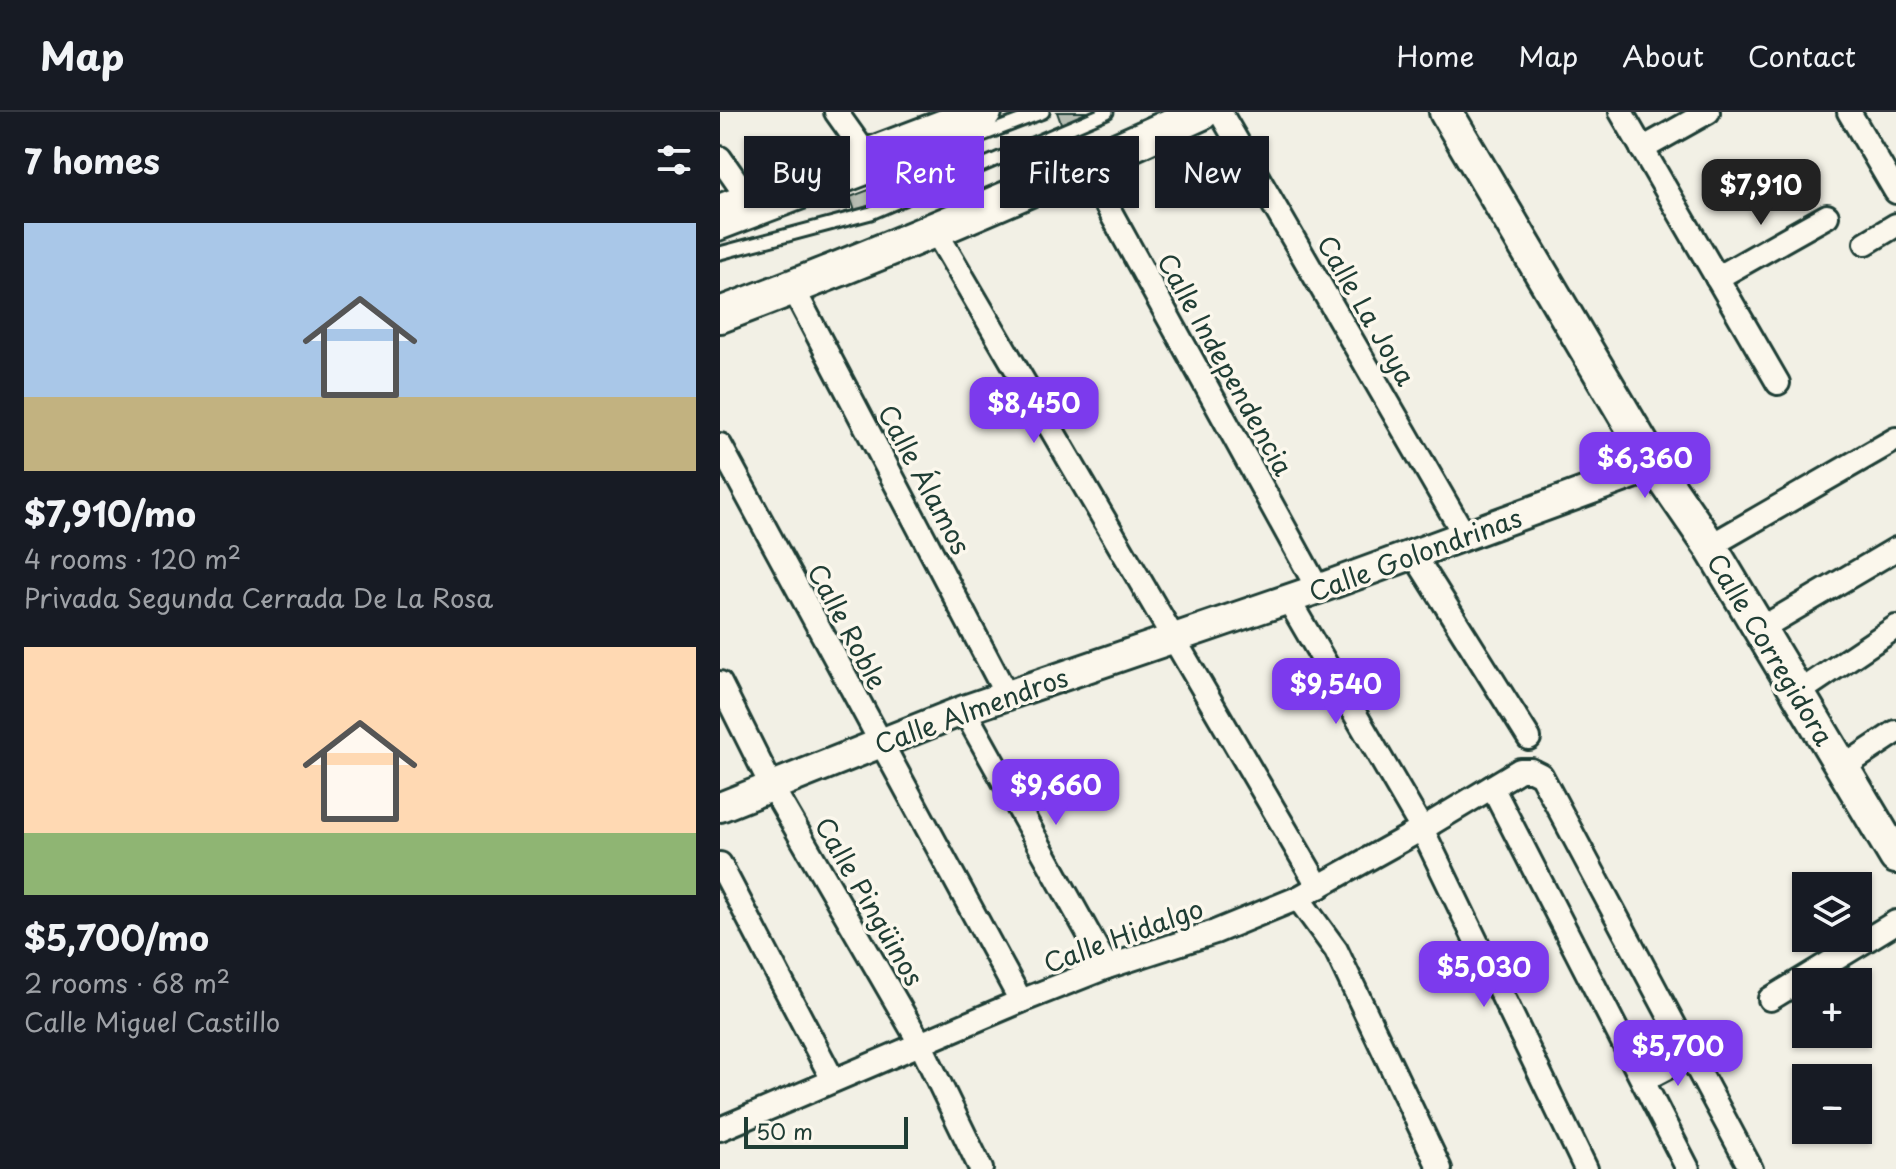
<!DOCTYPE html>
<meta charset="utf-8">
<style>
:root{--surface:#171b24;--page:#242831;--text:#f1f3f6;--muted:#9ea1a6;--line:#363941;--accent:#7c3aed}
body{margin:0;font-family:"Playpen Sans",sans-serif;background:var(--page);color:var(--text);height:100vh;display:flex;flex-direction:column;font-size:30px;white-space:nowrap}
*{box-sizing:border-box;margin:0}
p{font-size:26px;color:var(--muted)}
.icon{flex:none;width:44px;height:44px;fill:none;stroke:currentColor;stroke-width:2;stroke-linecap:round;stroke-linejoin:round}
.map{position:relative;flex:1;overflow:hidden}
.drawer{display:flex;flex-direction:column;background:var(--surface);width:720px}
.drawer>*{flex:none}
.guide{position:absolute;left:24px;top:24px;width:760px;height:72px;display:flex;gap:16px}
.fabs{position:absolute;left:1072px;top:760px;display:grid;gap:16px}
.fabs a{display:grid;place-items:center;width:80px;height:80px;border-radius:0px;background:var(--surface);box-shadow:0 2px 6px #0004;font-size:40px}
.scale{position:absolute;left:24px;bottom:20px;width:164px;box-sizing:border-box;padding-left:8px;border:4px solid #1f3d34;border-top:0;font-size:22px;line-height:28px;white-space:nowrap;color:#1f3d34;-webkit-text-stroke:6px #fbf7ec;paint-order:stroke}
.price{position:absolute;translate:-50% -68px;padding:0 18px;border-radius:16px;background:var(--accent);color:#fff;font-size:26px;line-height:52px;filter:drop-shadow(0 2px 4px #0008)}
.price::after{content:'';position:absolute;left:50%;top:48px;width:24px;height:18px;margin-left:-12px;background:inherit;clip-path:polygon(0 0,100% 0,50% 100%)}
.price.active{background:#222;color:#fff}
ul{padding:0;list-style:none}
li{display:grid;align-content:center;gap:16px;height:424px;padding:0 24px}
li span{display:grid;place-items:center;height:248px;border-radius:0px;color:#555}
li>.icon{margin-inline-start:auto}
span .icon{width:144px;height:144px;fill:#fffc;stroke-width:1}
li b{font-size:34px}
h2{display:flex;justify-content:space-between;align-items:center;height:96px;padding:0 24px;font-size:34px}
.tag{padding:0 28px;border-radius:0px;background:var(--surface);box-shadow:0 2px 6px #0004;font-size:28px;line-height:72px}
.tag.active{background:var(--accent);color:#fff}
header{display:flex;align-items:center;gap:48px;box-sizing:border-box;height:112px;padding:0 40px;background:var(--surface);border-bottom:2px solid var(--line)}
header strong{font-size:38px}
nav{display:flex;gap:44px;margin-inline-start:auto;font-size:28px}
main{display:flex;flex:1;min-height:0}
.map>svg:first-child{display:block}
</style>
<header>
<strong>Map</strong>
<nav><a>Home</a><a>Map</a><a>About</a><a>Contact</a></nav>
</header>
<main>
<section class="drawer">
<h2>7 homes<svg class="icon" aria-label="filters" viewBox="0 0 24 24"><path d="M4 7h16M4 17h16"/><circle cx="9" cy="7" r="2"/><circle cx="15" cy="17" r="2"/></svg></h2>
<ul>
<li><span style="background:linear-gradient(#a9c7e8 70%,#c2b280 0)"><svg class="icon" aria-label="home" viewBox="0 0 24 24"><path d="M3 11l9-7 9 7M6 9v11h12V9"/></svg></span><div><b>$7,910/mo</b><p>4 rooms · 120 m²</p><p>Privada Segunda Cerrada De La Rosa</p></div></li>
<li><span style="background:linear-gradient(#ffd9b3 75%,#8fb573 0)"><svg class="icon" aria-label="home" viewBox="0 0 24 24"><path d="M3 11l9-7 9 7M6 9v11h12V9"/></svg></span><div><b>$5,700/mo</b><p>2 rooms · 68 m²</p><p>Calle Miguel Castillo</p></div></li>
</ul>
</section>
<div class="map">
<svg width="1176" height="1057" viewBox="0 0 1176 1057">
<rect width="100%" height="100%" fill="#f2f0e5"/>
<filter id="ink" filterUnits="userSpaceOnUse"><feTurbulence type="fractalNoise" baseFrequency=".0125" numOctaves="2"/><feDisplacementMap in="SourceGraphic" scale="16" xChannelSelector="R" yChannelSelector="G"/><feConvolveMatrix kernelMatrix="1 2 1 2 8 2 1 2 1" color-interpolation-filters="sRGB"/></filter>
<g filter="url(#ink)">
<g fill="#b7beb3" stroke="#1f3d34" stroke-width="2">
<path d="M337,0H376L342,14Z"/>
<path d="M204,57L210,70L135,99L130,85Z"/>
</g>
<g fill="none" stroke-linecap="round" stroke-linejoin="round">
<defs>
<g id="service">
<path d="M0,122L323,0"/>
<path d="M0,141L151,101L387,0"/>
</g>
<g id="minor">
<path d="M116,0L148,45"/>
<path d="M500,0L745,424"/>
<path d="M901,0L1058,271"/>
<path d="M1129,0L1176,80"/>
<path d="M922,37L988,0"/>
<path d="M0,46L30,89"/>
<path d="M365,54L598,477"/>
<path d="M215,118L599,775"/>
<path d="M1146,131L1176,113"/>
<path d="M997,166L1107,104"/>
<path d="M73,176L287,584"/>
<path d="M0,333L301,889"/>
<path d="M990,434L1176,327"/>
<path d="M693,441L809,626"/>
<path d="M568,487L702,717L866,1057"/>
<path d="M1040,517L1176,437"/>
<path d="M0,571L52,675L200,931L261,1057"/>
<path d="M1078,581L1176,515"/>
<path d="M244,598L387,855"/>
<path d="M1122,656L1176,620"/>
<path d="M772,675L968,1057"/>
<path d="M0,752L113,968"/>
<path d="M578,786L616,838L720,1057"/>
<path d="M1050,887L1176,810"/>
<path d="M923,968L971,943"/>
<path d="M0,1017L301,889L387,855L495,820L578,786L702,717L800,658H811L821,663L1031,1057"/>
</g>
<path id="tertiary" d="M0,695L244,598L598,477L935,354"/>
<path id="secondary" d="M726,0L935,354L990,434L1176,745"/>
<g id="primary">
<path d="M0,100L264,0"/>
<path d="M0,203C163,142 323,73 482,0"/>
</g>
</defs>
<use href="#service" stroke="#1f3d34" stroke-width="17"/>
<use href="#minor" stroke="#1f3d34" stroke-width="28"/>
<use href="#tertiary" stroke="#1f3d34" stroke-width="34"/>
<use href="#secondary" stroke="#1f3d34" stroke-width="38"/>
<use href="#primary" stroke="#1f3d34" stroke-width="40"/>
<use href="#service" stroke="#fbf7ec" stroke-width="11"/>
<use href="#minor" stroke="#fbf7ec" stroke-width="22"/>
<use href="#tertiary" stroke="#fbf7ec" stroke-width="28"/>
<use href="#secondary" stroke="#fbf7ec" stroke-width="32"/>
<use href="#primary" stroke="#fbf7ec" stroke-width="34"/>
</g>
</g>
<g text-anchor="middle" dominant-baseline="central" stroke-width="7" stroke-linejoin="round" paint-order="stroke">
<g font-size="26" fill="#1f3d34" stroke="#fbf7ec">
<text transform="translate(647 198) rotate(60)">Calle La Joya</text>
<text transform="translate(506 252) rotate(61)">Calle Independencia</text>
<text transform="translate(205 367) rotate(62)">Calle Álamos</text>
<text transform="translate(695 442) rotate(-20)">Calle Golondrinas</text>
<text transform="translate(128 514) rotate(62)">Calle Roble</text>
<text transform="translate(1051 537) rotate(59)">Calle Corregidora</text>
<text transform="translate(251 598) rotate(-20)">Calle Almendros</text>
<text transform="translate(150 789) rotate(60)">Calle Pingüinos</text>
<text transform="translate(403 823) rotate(-20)">Calle Hidalgo</text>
</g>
</g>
</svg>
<div class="fabs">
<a><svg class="icon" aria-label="layers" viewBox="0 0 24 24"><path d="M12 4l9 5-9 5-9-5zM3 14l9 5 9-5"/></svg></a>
<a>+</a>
<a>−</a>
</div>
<div class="scale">50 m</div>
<b class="price active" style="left:1041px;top:115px">$7,910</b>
<b class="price" style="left:314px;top:333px">$8,450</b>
<b class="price" style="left:925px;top:388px">$6,360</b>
<b class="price" style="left:616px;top:614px">$9,540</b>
<b class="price" style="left:336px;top:715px">$9,660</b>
<b class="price" style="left:764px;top:897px">$5,030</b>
<b class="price" style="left:958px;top:976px">$5,700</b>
<div class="guide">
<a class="tag">Buy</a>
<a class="tag active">Rent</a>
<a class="tag">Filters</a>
<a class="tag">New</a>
</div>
</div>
</main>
